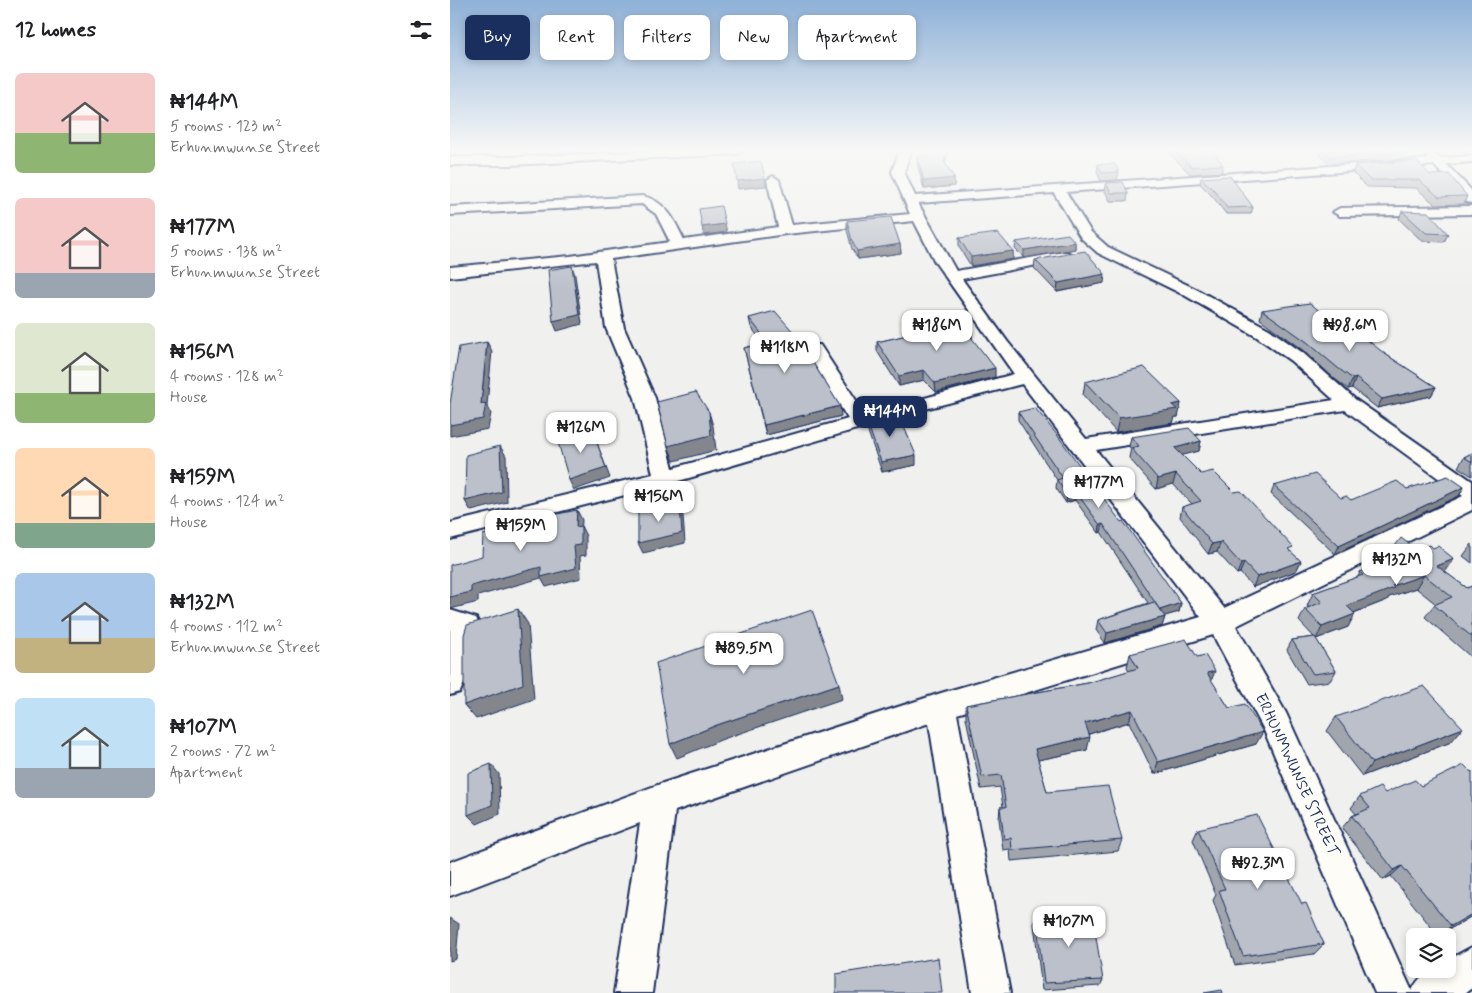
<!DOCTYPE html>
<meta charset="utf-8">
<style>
:root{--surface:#fff;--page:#f2f2f2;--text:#202124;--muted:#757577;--accent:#1b2f5e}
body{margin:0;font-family:Mynerve,sans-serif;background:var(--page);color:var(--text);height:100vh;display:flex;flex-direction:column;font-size:19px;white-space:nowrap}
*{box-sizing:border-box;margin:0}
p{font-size:16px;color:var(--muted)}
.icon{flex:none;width:28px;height:28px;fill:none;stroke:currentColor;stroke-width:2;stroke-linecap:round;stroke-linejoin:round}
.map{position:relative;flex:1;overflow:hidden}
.side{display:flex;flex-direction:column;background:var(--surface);width:450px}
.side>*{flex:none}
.guide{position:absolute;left:15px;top:15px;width:475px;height:45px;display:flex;gap:10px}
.controls{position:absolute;left:956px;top:928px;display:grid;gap:10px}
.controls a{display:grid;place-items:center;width:50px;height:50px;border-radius:8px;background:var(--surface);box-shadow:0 2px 8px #0003;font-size:25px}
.price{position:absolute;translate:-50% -42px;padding:0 11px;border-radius:10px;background:#fff;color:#222;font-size:16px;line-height:32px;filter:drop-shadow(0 1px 2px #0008)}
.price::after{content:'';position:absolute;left:50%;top:30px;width:15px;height:11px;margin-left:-8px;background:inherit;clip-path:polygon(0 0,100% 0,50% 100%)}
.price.active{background:var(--accent);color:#fff}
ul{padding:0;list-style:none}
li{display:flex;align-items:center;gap:15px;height:125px;padding:0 15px}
li span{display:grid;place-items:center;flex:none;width:140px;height:100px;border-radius:8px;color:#555}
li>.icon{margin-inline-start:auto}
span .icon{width:60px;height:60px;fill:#fffc;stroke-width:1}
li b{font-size:21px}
h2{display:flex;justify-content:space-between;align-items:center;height:60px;padding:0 15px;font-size:21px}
.tag{padding:0 18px;border-radius:8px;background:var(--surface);box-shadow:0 2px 8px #0003;font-size:18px;line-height:45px}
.tag.active{background:var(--accent);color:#fff}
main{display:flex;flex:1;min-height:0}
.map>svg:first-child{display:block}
</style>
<main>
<section class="side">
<h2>12 homes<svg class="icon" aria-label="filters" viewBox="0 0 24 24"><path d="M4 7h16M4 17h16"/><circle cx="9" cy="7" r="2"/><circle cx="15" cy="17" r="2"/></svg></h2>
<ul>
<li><span style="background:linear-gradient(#f6c9c9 60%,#8fb573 0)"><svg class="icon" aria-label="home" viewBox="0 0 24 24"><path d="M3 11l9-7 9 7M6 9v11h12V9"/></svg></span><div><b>₦144M</b><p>5 rooms · 123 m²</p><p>Erhunmwunse Street</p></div></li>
<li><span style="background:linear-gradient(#f6c9c9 75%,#9aa5b1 0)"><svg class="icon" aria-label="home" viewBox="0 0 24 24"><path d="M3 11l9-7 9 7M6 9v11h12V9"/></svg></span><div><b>₦177M</b><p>5 rooms · 138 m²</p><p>Erhunmwunse Street</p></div></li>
<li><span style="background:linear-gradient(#dfe7d0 70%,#8fb573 0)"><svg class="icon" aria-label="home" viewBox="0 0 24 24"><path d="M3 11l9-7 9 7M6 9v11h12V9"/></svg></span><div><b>₦156M</b><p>4 rooms · 128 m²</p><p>House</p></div></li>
<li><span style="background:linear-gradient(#ffd9b3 75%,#7fa58c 0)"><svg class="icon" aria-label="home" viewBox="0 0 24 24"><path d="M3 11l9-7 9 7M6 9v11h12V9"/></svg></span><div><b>₦159M</b><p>4 rooms · 124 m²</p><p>House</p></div></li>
<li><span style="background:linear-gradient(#a9c7e8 65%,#c2b280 0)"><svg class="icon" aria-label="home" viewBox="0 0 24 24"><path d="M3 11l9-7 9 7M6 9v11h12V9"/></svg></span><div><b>₦132M</b><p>4 rooms · 112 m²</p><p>Erhunmwunse Street</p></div></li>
<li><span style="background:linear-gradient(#bfe0f5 70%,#9aa5b1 0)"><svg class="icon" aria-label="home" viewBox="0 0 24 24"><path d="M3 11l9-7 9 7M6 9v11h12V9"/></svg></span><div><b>₦107M</b><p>2 rooms · 72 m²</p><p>Apartment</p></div></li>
</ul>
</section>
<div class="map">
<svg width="1022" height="993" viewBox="0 0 1022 993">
<rect width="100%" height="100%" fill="#f0f0ee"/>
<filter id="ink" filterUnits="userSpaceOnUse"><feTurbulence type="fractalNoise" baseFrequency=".02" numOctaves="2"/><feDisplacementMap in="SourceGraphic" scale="10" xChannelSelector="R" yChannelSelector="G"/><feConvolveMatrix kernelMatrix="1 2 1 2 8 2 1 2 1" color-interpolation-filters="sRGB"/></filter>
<g filter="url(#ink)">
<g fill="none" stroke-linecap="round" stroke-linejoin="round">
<defs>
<g id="street">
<path d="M210,151H293L287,154L59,165H0V157H59Z"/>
<path d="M449,151H461L454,172L465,196L978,159L976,156L982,153L990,158L1022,156V162L996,164L1022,191V203L1017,202L984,165L616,192L641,232L658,247L746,289L819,329L853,353L906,400L1022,481V510L786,626L836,713L962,991C969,975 980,969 998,969V960L1022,947V988L1015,993H925L813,728L763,635L507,714L560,993H522L479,723L225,811L202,993H164L190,823L0,896V862L210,784L491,693L751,617L572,384L475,409L215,485L0,539V523L203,474L185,398L156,328L146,261L0,277V267L120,256L220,242L206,214L192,204L0,215V207L193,196C216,202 224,219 234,240L328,227L317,180L323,176L329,180L342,225L460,214L442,172ZM604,193L631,238L648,253L734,295L807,337L841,361L884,400L636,439L557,341L512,279L614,260L621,256L619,253L614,252L506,271L468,203ZM464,221L485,262L564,374L415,414L370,345H358L355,349L398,419L223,468L205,398L174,328L161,259L336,234ZM895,410L1013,496L774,608L646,450Z"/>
<path d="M1022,206V214L890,216L883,212L890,208Z"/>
<path d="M0,610L26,618L30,626L14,683L10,692L0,695Z"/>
</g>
</defs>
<use href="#street" stroke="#1b2f5e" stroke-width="4"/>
<use href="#street" fill="#fdfcf7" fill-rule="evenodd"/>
</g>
<g fill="#a1a5ae" stroke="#1b2f5e">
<path d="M109,151H130V152L110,153Z"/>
<path d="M717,151H763L773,165L772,172L740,174Z"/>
<path d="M867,151H957L958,152L955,159L878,164Z"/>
<path d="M1011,151H1022V154H1015Z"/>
<path d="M467,156L495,163L504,178V186L474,189L467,163Z"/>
<path d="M648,164L669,172L667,180L651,181L647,172Z"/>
<path d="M905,165L980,175L1017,196L1014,204L986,205L966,188L917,187L903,173Z"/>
<path d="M751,178L803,207L801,214H776L763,197L750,184Z"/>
<path d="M656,183L678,193L677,201H660L655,191Z"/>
<path d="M952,211L998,234L994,242L972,241L949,219Z"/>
<path d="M397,221L450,244L451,253L408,259L402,249L397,230Z"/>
<path d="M509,238L563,251V259L521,266L509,247Z"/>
<path d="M566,242H625V249L574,258L565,249Z"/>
<path d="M585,260L654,283L607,292L584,268Z"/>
<path d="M812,310L899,336L935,354L986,387L981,396L927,408L902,388L898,389L885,379L854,351L810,319Z"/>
<path d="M299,318L391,416L316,435L294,348L313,343L301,327Z"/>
<path d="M475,326L522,331V339L545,377L486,392L474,380L449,386L427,351V342L475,331Z"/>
<path d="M635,382L731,403L728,417H725L723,423L666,432L633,395Z"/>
<path d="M568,412L731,603L729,612L714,616L715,617L712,626L655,643L646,630L648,620L698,603L651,532L649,533L625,500L616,503L606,488L607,480L568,420Z"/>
<path d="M416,419L466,465L432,472L417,429Z"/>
<path d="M681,437L751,441L749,451L732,455L751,474L851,561L846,571L803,587L790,573L787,574L767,552L758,554L730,517L732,507L742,504L723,484L706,489L679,458L681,448L679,447Z"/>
<path d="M1022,453V476L1008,467L1014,457Z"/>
<path d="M824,486L901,500L957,489L1014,487L1009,496L885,554L821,494Z"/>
<path d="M1022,544V563L1013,556Z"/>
<path d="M942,550H967L996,571L995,572L1017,588L1022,586V658L975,617L984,605L986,604L966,588L939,597L937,600L904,613L898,627L866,639L886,671L880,681L857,684L837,650L842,640L864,637L849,621L855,609L859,607L857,606L863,593L908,577L910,572L928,567L930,563L936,560Z"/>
<path d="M680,654L761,680L779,708L806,744L704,774L679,722L639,734L637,750L588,760L597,792L672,840L668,851L561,861L560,849L553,850L549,819L550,807H553L550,787L531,789L516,718V705L638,683L679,671L677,667Z"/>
<path d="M886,717L1001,742L912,776L877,731Z"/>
<path d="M910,796L1022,916L988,936L941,876L933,880L892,828L902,816L906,814L901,808Z"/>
<path d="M748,829L852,904L874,944L864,954L785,965L763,900L766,895L743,840Z"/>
<path d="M586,916L653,980L650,986L592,990L584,924Z"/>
</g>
<g fill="#83868d" stroke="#1b2f5e">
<path d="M497,151H498L494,169V161Z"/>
<path d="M315,178L316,186L288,189L287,181Z"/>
<path d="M504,178V186L474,189V181Z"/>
<path d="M275,224L277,232L254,235L252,227Z"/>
<path d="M625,242V249L574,258V250Z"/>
<path d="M450,244L451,253L408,259L407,251Z"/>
<path d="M563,251V259L521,266V257Z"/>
<path d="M122,266L125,275L132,324L107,331L103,321Z"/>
<path d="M655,274L654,283L607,292L608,283Z"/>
<path d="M522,331V340L517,332Z"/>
<path d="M37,342L42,351L37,405L41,413L38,429L0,436V425L31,404Z"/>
<path d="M545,368V377L486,392L485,383Z"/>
<path d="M474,370V380L449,386V376Z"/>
<path d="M906,378L902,388L898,389L903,379Z"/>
<path d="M986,387L981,396L927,408L932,399Z"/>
<path d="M731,403L728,417H725L723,423L666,432L669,418Z"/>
<path d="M390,406L391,416L316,435L314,425Z"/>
<path d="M259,412L263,426L266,450L224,461L218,446Z"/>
<path d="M142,429L160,478L124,490L119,480Z"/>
<path d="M751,441L749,451L722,458L725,448Z"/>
<path d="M50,446L56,456L57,502L21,511L15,501Z"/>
<path d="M466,455V465L432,472L431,462Z"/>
<path d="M726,474L723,484L706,489L708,479Z"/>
<path d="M1014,487L1009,496L885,554L889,546Z"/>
<path d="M626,492L625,500L616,503L617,495Z"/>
<path d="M230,506L233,516L235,543L193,553L188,543Z"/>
<path d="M127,510L132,520L131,537L126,527Z"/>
<path d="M653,524L651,532L649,533L650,525Z"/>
<path d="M131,526L136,536V555L130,556L131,578L96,587L91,578L28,596V602L0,609V597L21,586L124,546Z"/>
<path d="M771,542L767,552L758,554L762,544Z"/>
<path d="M1004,559L996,571L979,579L987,566Z"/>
<path d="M851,561L846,571L803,587L807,577Z"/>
<path d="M794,563L790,573L787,574L791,564Z"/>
<path d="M974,575L966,588L939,597L937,600L890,618L897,606L942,586Z"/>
<path d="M731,603L729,612L708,618L710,610Z"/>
<path d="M68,609L78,624L84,699L26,719L14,705Z"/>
<path d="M905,614L898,627L866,639L872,627Z"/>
<path d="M715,617L712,626L655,643L657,633Z"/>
<path d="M765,671L760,684L757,673Z"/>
<path d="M389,684L392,699L273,739L227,758L220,744L267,725Z"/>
<path d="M682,710L679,722L632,736L635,723Z"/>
<path d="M1013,728L1001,742L912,776L922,763Z"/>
<path d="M813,732L806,744L704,774L708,762Z"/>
<path d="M640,737L637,750L583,761L585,749Z"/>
<path d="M41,764L49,774L50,814L27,824L18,815Z"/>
<path d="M952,866L941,876L933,880L944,870Z"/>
<path d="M1022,914V916L988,936L1001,926Z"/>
<path d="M0,918L9,924L6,959L0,961Z"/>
</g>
<g fill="#bbc0ca" stroke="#1b2f5e">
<path d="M476,151H497L494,161L504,178L474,181L467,156H475Z"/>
<path d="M725,151H763L773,165L742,167Z"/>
<path d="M875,151H957L958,152L880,157Z"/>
<path d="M311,161L315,178L287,181L284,164Z"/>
<path d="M967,161L980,175L999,174L1017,196L989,197L969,180H920L905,165Z"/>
<path d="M648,164H665L669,172L652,173Z"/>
<path d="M780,176L803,207L777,208L765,191L751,178Z"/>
<path d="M673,182L678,193H661L656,183Z"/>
<path d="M271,206L275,224L252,227L249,209Z"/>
<path d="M952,211L978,212L998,234L976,233Z"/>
<path d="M441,217L450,244L407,251L402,241L397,221Z"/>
<path d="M548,233L563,251L521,257L509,238Z"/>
<path d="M618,234L625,242L574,250L566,242Z"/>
<path d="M635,251L655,274L608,283L585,260Z"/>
<path d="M122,266L129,315L103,321L98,270Z"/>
<path d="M860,303L899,336L910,334L935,354L986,387L932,399L906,378L903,379L889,369L857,342L812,310Z"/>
<path d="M325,311L345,334L390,406L314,425L294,348L318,342L299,318Z"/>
<path d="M510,317L522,331L517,332L545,368L485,383L474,370L449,376L427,342L479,330L475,326Z"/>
<path d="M37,342L31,404L36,403L33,419L0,425V404L9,347Z"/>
<path d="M694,367L731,403L722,405L727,409L669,418L635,382Z"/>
<path d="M246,392L259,412L261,435L218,446L207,402Z"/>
<path d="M585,408L608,436L671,522L673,521L731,603L710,610L653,524L650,525L626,492L617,495L607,480L613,478L568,412Z"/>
<path d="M448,413L466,455L431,462L416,419Z"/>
<path d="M739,428L751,441L725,448L751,474L763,471L784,492L791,491L843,547L838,549L851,561L807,577L794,563L791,564L771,542L762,544L732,507L751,501L726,474L708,479L681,448L689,446L681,437Z"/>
<path d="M142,429L156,468L119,480L107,439Z"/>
<path d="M50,446L52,492L15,501L16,455Z"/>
<path d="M1022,453V462L1014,457Z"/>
<path d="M865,474L891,498L896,496L901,500L947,481L957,489L998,476L1014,487L889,546L824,486Z"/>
<path d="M211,506V510L230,506L232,533L188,543V511Z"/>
<path d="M127,510L126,527L131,526V545L124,546L126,568L91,577V567L21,586V592L0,597V565L32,556L33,535L88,521V518Z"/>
<path d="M951,538L967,550L980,545L983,548L988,546L1004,559L987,566L1017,588L1022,586V637L984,605L1002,597L974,575L942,586L944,588L897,606L905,614L872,627L855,609L872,602L863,593L913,575L910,572L933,565L930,563L947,554L942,550Z"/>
<path d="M704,602L715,617L657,633L648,620Z"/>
<path d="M68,609L73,684L14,705V635L17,625Z"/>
<path d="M362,610L389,684L267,725L220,744L206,663Z"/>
<path d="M865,637L886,671L863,674L842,640Z"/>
<path d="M736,639L747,657L755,655L765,671L757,673L779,708L795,704L813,732L708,762L682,710L635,723L640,737L585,749L597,792L658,786L672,840L562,850L561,838L554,839L550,807H556L551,775L532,777L516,705L638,683L688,668L680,654Z"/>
<path d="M974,686L1013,728L922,763L886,717Z"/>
<path d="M41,764L42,805L18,815V773Z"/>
<path d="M1014,765L1021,772L1022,771V914L1001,926L952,866L944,870L902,816L920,808L910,796L930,787L935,793L965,780L971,786Z"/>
<path d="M807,815L852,904L856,903L874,944L793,956L769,890L775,889L748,829Z"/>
<path d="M642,913L653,980L594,983L586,916Z"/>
<path d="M488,958L492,993H386V974Z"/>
<path d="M772,990L773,993H754Z"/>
</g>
</g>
<linearGradient id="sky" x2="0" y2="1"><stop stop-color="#8eb1d7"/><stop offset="0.52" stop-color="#f8f8f7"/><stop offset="1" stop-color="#f8f8f7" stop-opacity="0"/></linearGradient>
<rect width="1022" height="290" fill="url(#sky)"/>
<g text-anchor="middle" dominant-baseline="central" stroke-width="5" stroke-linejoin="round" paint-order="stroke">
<g font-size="16" fill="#1b2f5e" stroke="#fdfcf7">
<text transform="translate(847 775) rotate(65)">ERHUNMWUNSE STREET</text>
</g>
</g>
</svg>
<div class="controls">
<a><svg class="icon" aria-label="layers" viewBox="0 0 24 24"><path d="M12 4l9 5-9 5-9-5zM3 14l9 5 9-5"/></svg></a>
</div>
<b class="price" style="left:487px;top:352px">₦186M</b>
<b class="price" style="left:900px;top:352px">₦98.6M</b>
<b class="price" style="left:335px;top:374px">₦118M</b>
<b class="price active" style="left:440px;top:438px">₦144M</b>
<b class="price" style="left:131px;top:454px">₦126M</b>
<b class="price" style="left:649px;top:509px">₦177M</b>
<b class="price" style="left:209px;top:523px">₦156M</b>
<b class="price" style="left:71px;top:552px">₦159M</b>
<b class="price" style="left:947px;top:586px">₦132M</b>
<b class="price" style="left:294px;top:675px">₦89.5M</b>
<b class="price" style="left:808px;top:890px">₦92.3M</b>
<b class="price" style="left:619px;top:948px">₦107M</b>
<div class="guide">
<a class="tag active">Buy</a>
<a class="tag">Rent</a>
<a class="tag">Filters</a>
<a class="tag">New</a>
<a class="tag">Apartment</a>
</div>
</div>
</main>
